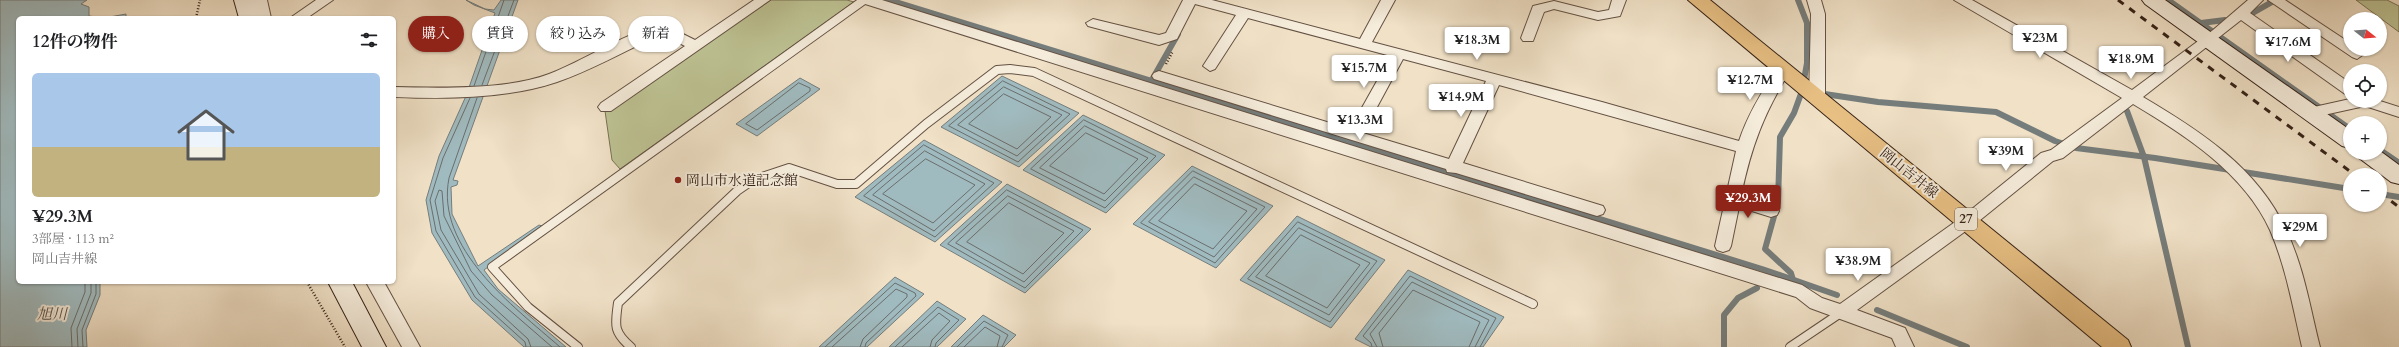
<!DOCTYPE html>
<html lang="ja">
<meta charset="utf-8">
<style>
:root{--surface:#fff;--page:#f6f6f6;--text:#202124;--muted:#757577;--accent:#8f2418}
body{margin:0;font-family:Cardo,"Noto Serif JP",serif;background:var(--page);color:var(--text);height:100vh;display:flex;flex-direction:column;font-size:15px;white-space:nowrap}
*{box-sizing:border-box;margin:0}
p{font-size:13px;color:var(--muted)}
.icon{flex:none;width:22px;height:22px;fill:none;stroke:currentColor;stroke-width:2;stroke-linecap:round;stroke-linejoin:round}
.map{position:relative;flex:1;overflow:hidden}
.drawer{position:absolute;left:16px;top:16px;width:380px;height:268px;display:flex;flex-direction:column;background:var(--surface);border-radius:6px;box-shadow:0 1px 3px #0004}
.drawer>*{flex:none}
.top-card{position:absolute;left:408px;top:16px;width:380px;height:36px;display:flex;gap:8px}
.needle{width:26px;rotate:107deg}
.fabs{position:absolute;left:2343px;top:12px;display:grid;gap:8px}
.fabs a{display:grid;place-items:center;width:44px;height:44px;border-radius:50%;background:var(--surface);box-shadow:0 1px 3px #0004;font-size:20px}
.price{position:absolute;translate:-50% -34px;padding:0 9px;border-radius:4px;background:#fff;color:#222;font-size:13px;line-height:26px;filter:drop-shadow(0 1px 2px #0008)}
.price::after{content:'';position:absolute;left:50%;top:24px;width:12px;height:9px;margin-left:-6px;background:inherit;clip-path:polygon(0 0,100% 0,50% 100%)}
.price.current{background:var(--accent);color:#fff}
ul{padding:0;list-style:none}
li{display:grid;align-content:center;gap:8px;height:212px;padding:0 16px}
li span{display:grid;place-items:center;height:124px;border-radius:6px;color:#555}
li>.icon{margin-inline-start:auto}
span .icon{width:72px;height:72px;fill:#fffc;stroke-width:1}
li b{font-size:17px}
h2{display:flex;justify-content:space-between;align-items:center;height:48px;padding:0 16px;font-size:17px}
.pill{padding:0 14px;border-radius:18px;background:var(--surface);box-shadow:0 1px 3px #0004;font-size:14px;line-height:36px}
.pill.current{background:var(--accent);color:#fff}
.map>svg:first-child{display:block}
</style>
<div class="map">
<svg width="2399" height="347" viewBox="0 0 2399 347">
<rect width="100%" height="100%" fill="#f0e1c7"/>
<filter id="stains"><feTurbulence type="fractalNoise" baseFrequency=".005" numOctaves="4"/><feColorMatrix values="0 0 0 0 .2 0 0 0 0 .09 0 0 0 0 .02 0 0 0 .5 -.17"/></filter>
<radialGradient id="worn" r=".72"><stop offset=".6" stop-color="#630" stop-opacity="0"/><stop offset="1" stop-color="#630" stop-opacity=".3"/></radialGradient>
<g fill="#bdc293" stroke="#797255">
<path d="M771,0H847L854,2L620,169L612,160L605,111Z"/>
<path d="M2356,0H2387L2399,6V32Z"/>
</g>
<g fill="#a0bbc0" stroke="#757d7c">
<path d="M0,0H87L81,4L89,7V16L104,18L126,14V18H18V282H100V295L86,330L87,347H0Z"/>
<path d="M466,0L485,9L494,10L501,0H518L453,180L458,181L457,185L451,187L452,214L478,266L539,225L542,226L484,270L498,289L566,347H524L472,300L432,233L426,200L439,156L466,96L495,13L474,5Z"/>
<path d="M1002,76L1079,113L1019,167L941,127Z"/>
<path d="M800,78L820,89L757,136L736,124Z"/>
<path d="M1083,115L1165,155L1106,213L1023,170Z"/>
<path d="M924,140L1002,182L935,242L855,197Z"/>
<path d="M1192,166L1273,206L1216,268L1133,224Z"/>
<path d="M1007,184L1091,229L1025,293L940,245Z"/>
<path d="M1297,216L1385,260L1331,328L1240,280Z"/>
<path d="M1408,270L1504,317L1483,347H1371L1355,339Z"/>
<path d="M895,277L924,294L867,347H819Z"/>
<path d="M937,301L966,319L937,347H889Z"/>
<path d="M983,315L1016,335L1004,347H951Z"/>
</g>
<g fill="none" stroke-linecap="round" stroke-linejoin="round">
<g stroke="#6a6e6c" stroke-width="1">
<path d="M1003,81L1070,114L1018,162L949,126Z"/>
<path d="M799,83L810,88V91L757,130L746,124Z"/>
<path d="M482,85L514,0"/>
<path d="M474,86L504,0"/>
<path d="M1004,87L1062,115L1017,156L958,125Z"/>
<path d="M1004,94L1051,117L1017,149L969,124Z"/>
<path d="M470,98L443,158L430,200L436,231L475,297L525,342L526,347"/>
<path d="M477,98L449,178C435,248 513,306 560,347"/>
<path d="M1084,120L1156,156L1105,208L1031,169Z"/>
<path d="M1085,126L1148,158L1105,201L1040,168Z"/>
<path d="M1086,133L1138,159L1104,194L1050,166Z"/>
<path d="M924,145L994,183L935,237L864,196Z"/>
<path d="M925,151L985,184L934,231L873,195Z"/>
<path d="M926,159L975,185L933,223L883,194Z"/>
<path d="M1193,171L1265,207L1215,263L1141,223Z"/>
<path d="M1194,177L1257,209L1214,257L1149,222Z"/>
<path d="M1195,184L1247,211L1213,249L1159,221Z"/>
<path d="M1007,190L1083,230L1025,288L948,244Z"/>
<path d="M1008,196L1074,231L1024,282L956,243Z"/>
<path d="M1009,203L1064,233L1023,274L967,242Z"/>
<path d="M1298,222L1377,261L1330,322L1248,279Z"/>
<path d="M1299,228L1370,263L1329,315L1256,277Z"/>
<path d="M1301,235L1360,265L1327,308L1266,276Z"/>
<path d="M72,347L71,328L85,292V282"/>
<path d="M78,347L77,329L91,293V282"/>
<path d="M83,347L82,330L96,294V282"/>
<path d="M531,347L528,339L479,294L441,230L435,201L439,190L442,191L444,216L471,271L492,295L552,347"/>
<path d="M825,347L895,283L915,293L916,296L866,343L865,347"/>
<path d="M832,347L896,289L907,294V297L863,339L860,347"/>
<path d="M895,347L938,307L959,320L936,343L935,347"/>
<path d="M902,347L939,313L950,321L932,340L930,347"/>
<path d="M957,347L984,321L1008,335L1002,347"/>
<path d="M964,347L985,327L1000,336L997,347"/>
<path d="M1372,347L1371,343L1363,336L1410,276L1496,318L1480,347"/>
<path d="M1377,347L1370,334L1412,282L1489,320L1475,347"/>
<path d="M1383,347L1379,333L1413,290L1480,322L1469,347"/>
</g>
<g stroke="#757d7c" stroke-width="6">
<path d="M889,0L1762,269L1837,295"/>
<path d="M2168,0L2350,129"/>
<path d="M2251,14L2272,2L2270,0"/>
<path d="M2201,23L2225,20"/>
<path d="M1153,78L1178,34"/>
<path d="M1818,93L1878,102L1996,112L2055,141L2076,148L2155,158L2350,189"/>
<path d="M2127,111L2144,157L2188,347"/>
<path d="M2380,150L2399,163"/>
<path d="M2380,194L2399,197"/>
<path d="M1793,280L1791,273L1765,249L1778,202L1780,137L1794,113L1802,91L1807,63V23L1798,0"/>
<path d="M1877,310L1967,347"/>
<path d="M1724,347V315L1738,298L1757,288"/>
</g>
<defs>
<g id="lane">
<path d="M578,347L528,307L492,267L864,0"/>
<path d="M631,347C613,332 615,325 618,303L737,191L753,180L789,168L837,184H856L926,124L997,70L1010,69L1034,72L1533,304"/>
<path d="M1790,347L1842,312"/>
</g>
<g id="street">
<path d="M253,0H267L271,18H257Z"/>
<path d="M316,0H333L307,18H290Z"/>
<path d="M754,0H770L611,111H601L598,107L601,103L685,46L665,36H657C625,51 590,71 557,82C506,99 448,99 394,97V87C439,88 507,90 549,74C583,61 620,36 655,26L673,29L695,40Z"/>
<path d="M860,0H882L1802,285L1822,298L1840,304L1962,217L2041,153L2051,150L2122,98L1954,0H1972L2132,90L2213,30L2248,0H2263L2250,13L2350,83V95L2345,94L2241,20L2143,97C2199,130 2258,168 2286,230C2304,267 2310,308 2320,347H2302C2293,308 2286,267 2270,230C2244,173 2185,135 2133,104L2063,158L2053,161L1974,225L1857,310L1905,328L1914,347H1896L1892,338L1810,308L1796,297L862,3Z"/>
<path d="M1183,0H1212L1360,39L1381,0H1395L1372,42L1602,102L1739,141C1748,114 1762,91 1778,68H1788L1790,71C1764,113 1751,147 1741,196L1777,207L1779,211L1777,215L1771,217L1739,207L1731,246L1729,250L1723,252L1717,250L1715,246L1736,151L1499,85L1463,163L1603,206L1605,210L1603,214L1597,216L1456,173L1447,172L1446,169L1154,79L1152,76L1154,73L1159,71L1350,129L1391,56L1248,18L1215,69L1210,71L1203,66L1236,15L1195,4L1177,39L1159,45L1088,26L1086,23L1093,19L1159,35L1166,33ZM1403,59L1486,81L1449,159L1363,133Z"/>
<path d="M1612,0H1626L1620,16L1598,20L1554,9L1544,12L1533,41H1523L1521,38L1533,6L1554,1L1598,12L1609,10Z"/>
<path d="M1807,0H1821L1825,14V99L1822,103H1812L1809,99L1811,14Z"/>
<path d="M2268,0H2285L2350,43V49H2360L2364,54L2357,59L2352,57Z"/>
<path d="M2350,99L2380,101L2399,107V117L2365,106L2310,118L2305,117L2302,113L2305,109Z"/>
<path d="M366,282H384L420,347H402Z"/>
</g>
<g id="secondary">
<path d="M234,0H254L259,18H239Z"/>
<path d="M2142,0H2165L2350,130V148L2342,146L2145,4Z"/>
<path d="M2380,151L2399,165V184L2391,182L2359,158L2356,153Z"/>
<path d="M328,282H352L386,347H362Z"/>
</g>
<path id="primary" d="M1688,0H1710L2128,340L2131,347H2102Z"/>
</defs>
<use href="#lane" stroke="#645143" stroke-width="10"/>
<use href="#street" stroke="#645143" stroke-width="2"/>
<use href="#secondary" stroke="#352117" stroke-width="2"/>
<use href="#primary" stroke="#352117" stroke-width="2"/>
<g stroke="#352117" stroke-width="2.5" stroke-dasharray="1 2" stroke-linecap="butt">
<path d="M196,18L200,0"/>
<path d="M1166,64L1173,51"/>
<path d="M307,282L345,347"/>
</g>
<use href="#lane" stroke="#f5ecdb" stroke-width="8"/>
<use href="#street" fill="#f5ecdb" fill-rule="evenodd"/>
<use href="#secondary" fill="#f5ecdb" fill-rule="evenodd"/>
<use href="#primary" fill="#e8c084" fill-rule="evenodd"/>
<g stroke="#352117" stroke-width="3" stroke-dasharray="7 7" stroke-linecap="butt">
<path d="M2118,0L2355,175"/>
<path d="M2380,193L2399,207"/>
</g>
</g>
<circle fill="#8f2418" stroke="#f5ecdb" stroke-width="1.5" cx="678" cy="180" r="4"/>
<g text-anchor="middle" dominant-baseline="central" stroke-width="4" stroke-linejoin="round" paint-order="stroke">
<rect fill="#f5ecdb" stroke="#6f5e52" stroke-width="1" x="1955" y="208" width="22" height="22" rx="3"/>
<g font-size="13" font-weight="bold" fill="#352117">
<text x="1966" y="219">27</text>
</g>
<g font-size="14" fill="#352117" stroke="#f5ecdb">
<text transform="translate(1909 173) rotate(39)">岡山吉井線</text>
</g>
<g font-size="14" fill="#352117" stroke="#f5ecdb" text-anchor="start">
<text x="686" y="180">岡山市水道記念館</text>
</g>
<g font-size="15" font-style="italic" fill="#554f4a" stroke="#f5ecdb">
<text x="52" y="314">旭川</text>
</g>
</g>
<rect width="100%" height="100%" filter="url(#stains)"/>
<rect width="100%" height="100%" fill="url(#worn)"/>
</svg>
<div class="fabs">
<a><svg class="needle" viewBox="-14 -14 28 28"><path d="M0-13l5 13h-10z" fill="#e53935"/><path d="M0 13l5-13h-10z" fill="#757577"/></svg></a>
<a><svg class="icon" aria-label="locate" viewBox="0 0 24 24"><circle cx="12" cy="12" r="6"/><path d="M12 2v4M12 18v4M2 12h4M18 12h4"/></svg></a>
<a>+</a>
<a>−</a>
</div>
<b class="price" style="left:2040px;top:59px">¥23M</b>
<b class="price" style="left:1477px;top:61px">¥18.3M</b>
<b class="price" style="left:2288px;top:63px">¥17.6M</b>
<b class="price" style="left:2131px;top:80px">¥18.9M</b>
<b class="price" style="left:1364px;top:89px">¥15.7M</b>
<b class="price" style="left:1750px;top:101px">¥12.7M</b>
<b class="price" style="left:1461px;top:118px">¥14.9M</b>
<b class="price" style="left:1360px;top:141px">¥13.3M</b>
<b class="price" style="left:2006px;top:172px">¥39M</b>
<b class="price current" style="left:1748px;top:219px">¥29.3M</b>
<b class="price" style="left:2300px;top:248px">¥29M</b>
<b class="price" style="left:1858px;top:282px">¥38.9M</b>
<div class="top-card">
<a class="pill current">購入</a>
<a class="pill">賃貸</a>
<a class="pill">絞り込み</a>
<a class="pill">新着</a>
</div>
<section class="drawer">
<h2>12件の物件<svg class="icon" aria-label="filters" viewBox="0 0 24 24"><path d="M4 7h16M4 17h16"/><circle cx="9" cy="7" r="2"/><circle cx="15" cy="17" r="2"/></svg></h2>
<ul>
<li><span style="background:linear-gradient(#a9c7e8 60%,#c2b280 0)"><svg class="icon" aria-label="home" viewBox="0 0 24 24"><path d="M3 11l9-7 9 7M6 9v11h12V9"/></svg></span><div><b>¥29.3M</b><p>3部屋 · 113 m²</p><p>岡山吉井線</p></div></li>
</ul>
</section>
</div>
